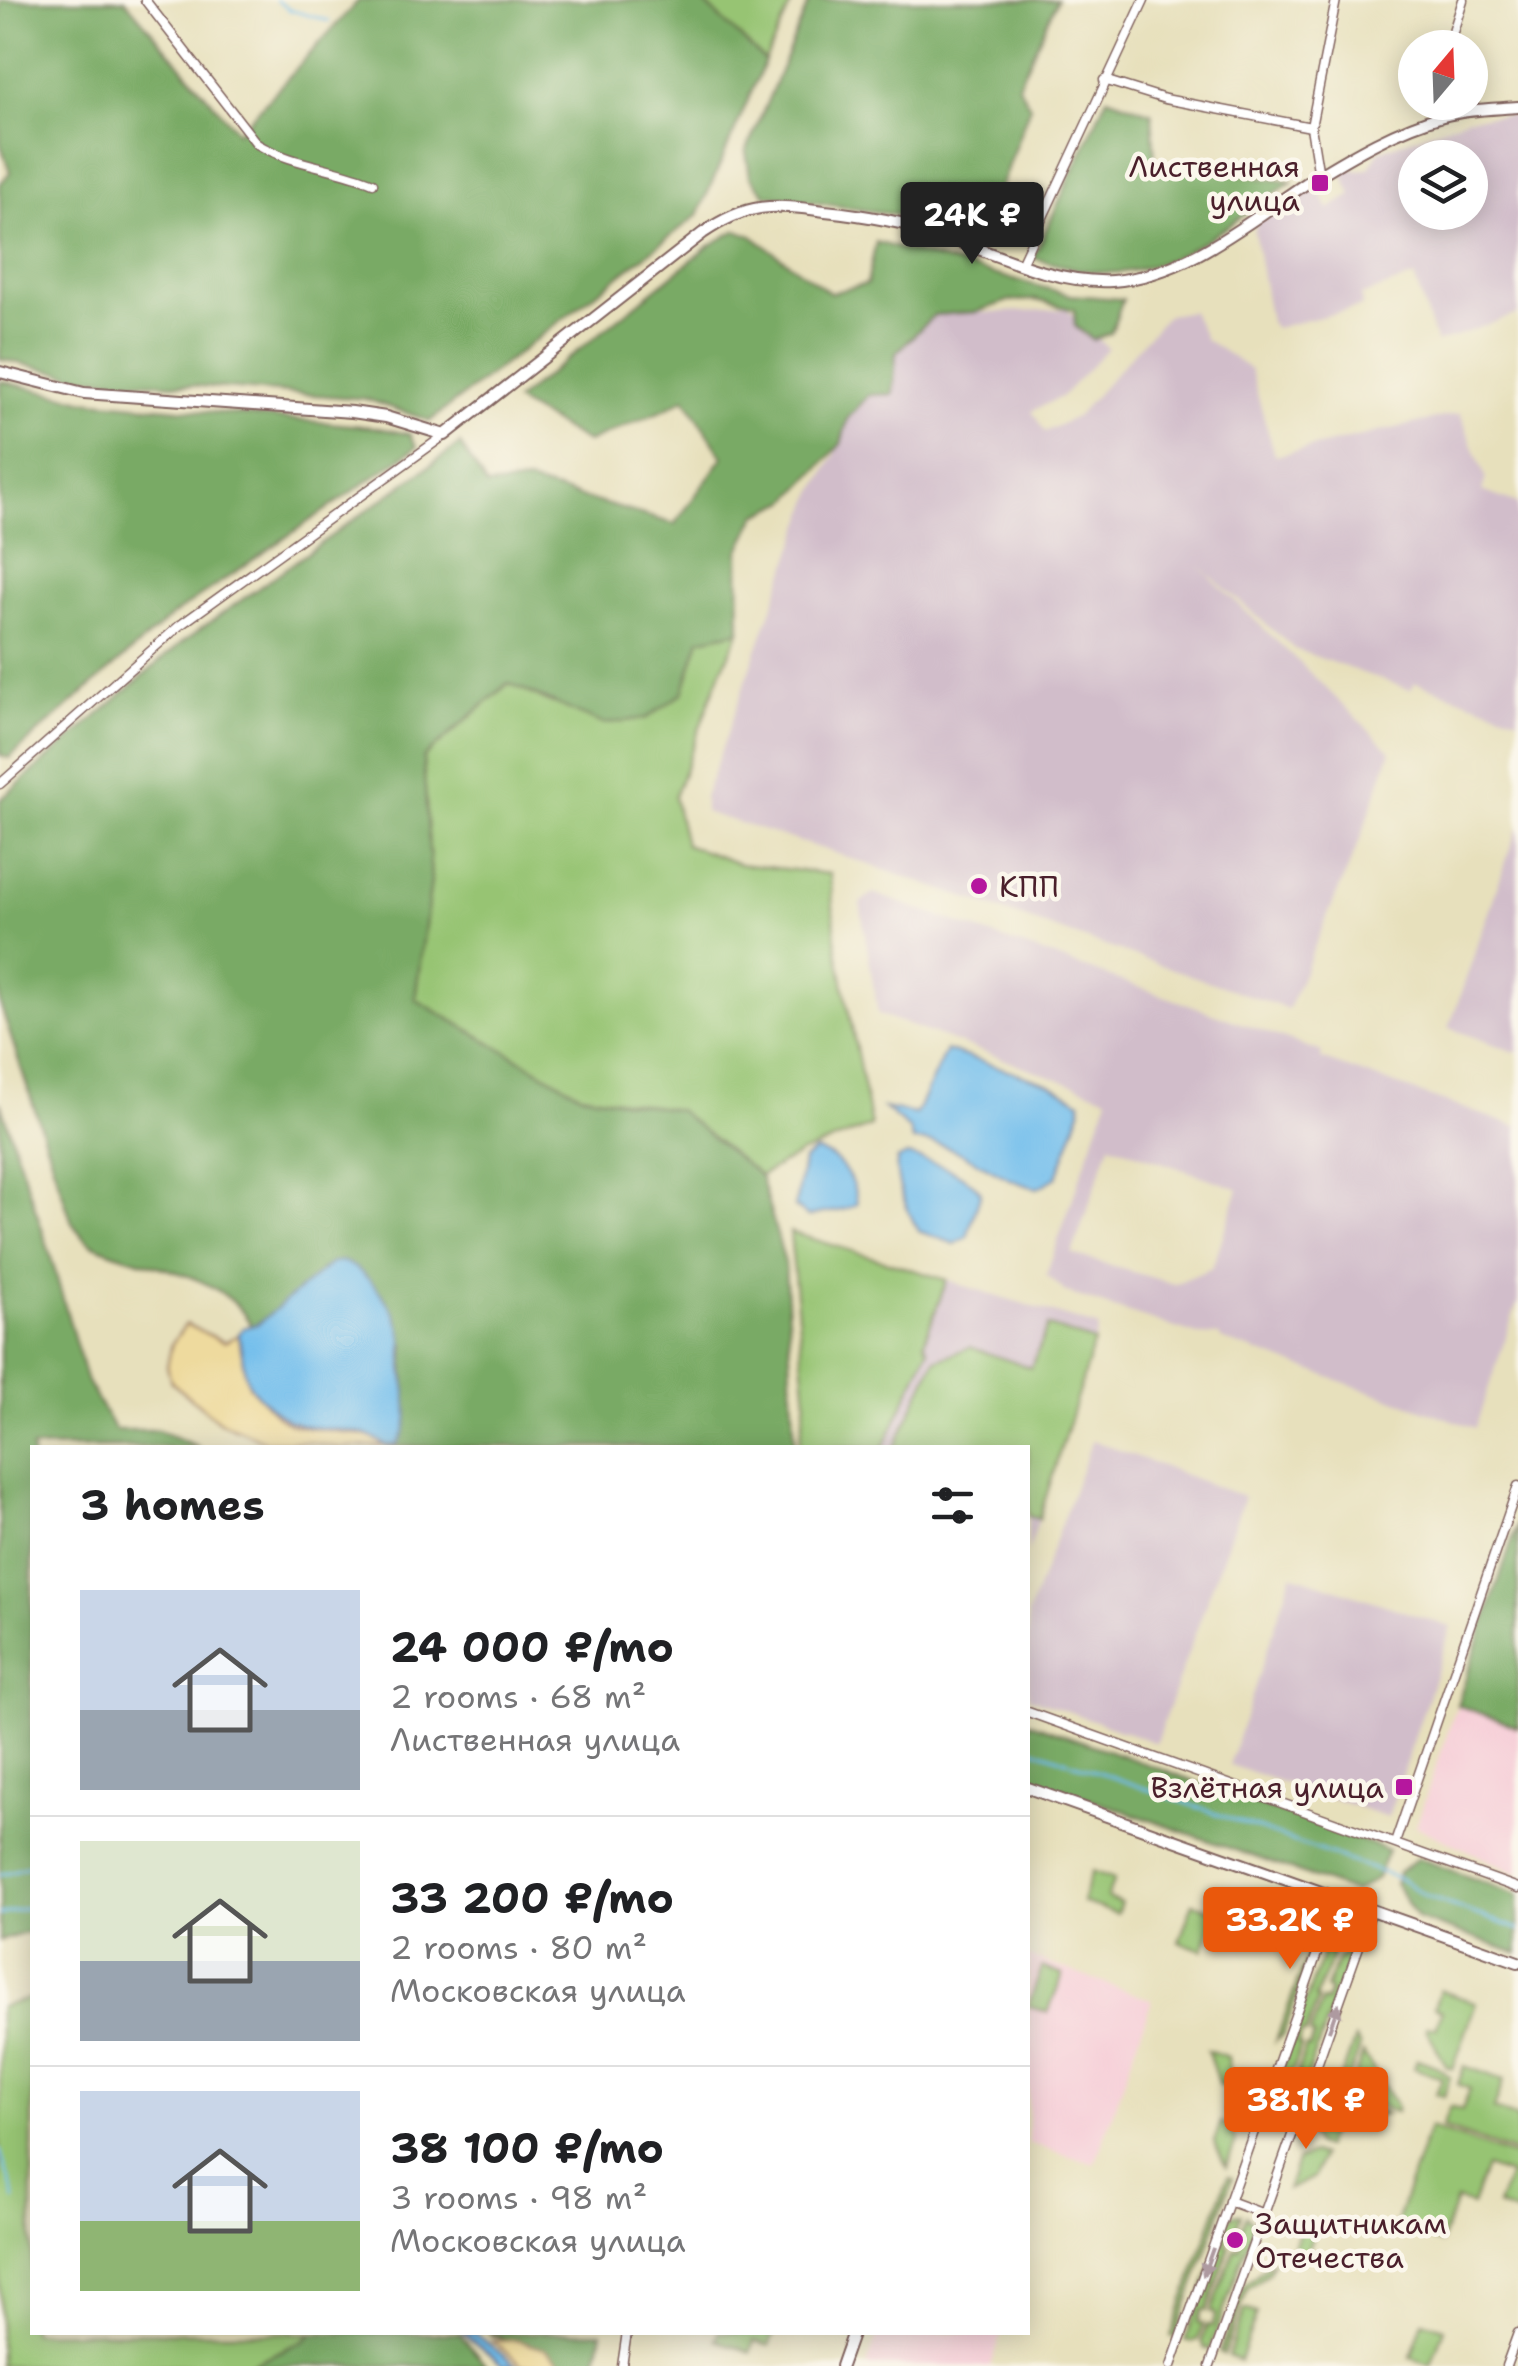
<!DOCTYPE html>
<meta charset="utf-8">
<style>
:root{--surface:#fff;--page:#f6f6f6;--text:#202124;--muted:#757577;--line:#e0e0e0;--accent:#ea580c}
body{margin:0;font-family:"Shantell Sans",sans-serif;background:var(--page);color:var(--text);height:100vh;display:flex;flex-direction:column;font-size:38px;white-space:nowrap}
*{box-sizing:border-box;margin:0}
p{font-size:32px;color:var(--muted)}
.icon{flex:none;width:55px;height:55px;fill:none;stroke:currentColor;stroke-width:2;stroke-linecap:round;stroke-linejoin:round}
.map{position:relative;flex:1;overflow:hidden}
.sheet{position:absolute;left:30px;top:1445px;width:1000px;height:890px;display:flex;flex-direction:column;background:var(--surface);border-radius:0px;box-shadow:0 5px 25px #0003}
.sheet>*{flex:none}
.needle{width:65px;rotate:19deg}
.controls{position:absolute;left:1398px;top:30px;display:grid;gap:20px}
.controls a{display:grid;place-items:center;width:90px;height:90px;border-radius:50%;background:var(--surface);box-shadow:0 5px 25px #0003;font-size:50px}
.price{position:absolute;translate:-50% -85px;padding:0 22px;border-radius:10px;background:var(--accent);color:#fff;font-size:32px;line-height:65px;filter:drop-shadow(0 2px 5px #0008)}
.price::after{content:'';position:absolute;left:50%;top:60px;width:30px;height:22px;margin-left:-15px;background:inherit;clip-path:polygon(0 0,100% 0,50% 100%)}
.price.active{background:#222;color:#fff}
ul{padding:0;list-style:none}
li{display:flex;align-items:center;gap:30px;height:250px;padding:0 50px}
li+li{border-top:2px solid var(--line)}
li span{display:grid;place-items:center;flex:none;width:280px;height:200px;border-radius:0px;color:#555}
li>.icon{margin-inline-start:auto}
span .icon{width:120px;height:120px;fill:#fffc;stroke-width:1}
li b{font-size:42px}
h2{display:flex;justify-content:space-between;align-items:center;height:120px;padding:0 50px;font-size:42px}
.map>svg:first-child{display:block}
</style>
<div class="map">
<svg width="1518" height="2366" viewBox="0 0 1518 2366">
<rect width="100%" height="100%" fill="#fbf7ec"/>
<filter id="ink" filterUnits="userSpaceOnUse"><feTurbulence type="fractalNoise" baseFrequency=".01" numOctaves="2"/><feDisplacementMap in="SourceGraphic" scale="20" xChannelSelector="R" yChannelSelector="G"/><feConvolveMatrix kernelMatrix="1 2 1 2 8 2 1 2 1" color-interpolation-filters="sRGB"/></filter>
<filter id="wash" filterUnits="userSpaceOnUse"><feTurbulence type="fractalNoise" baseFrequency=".0048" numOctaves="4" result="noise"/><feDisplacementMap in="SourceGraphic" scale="40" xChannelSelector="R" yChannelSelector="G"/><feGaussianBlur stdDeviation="2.25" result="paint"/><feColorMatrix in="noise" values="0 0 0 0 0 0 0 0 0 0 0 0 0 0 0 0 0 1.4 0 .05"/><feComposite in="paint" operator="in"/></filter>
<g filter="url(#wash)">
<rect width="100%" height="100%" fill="#e7e0bc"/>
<g fill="#f6cfd8">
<path d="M1457,1705L1518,1727V1874L1416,1826Z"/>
<path d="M1028,1956L1152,2000L1095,2164L1028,2143Z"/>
<path d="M878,2333V2332L1002,2333L991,2366H867Z"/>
</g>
<g fill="#d1bdca" fill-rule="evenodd">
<path d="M1518,114V314L1436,343L1414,277L1361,296L1362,307L1275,328L1270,322L1254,231L1258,221L1314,187H1318L1329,209L1352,195L1341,171L1348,167L1359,171L1369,168L1379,151L1467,118ZM1415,158H1470V212H1415Z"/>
<path d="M1066,309L1108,348L1061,397L1032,411L1045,432L1077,416L1167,315L1192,311L1205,339L1250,369L1275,456L1460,413L1486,478L1482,491L1518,504V718L1415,682L1411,690L1294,649L1196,563L1391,751L1362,835L1288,1009L826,850L704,812V798L812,496L841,444L848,418L869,395L893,394L896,353L934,315Z"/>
<path d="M1518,826V1053L1449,1028Z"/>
<path d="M873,893L1322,1052L1321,1059L1518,1127V1301L1475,1428L1220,1339V1336L1197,1335L1067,1293L1046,1275L1108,1097L878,1014L860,903ZM1110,1144L1239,1189L1212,1268L1174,1284L1072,1254Z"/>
<path d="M790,1232L1099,1327L1028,1553V1448L799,1447L806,1400Z"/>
<path d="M1092,1440L1244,1497L1156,1743L1028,1697V1614Z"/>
<path d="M1292,1574L1451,1627L1388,1817L1229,1765Z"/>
</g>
<g fill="#97c473" stroke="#70724f" stroke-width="2.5">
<path d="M701,0H793L765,61Z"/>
<path d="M740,631L721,671L674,797L685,844L739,864L830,874L837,950L871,1126L800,1154L760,1176L678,1111L580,1094L415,999L431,881L423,758L509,683L550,703L683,693L699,639Z"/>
<path d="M790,1232L947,1280L924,1342L928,1350L884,1447H799L806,1400Z"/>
<path d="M1048,1326L1094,1342L1039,1519L1028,1516V1448L895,1447L935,1360L970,1347L1031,1368Z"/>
<path d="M1092,1871L1114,1879L1107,1898L1121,1903L1117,1914L1082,1902Z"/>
<path d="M1193,1903L1216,1912L1203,1950L1179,1942Z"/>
<path d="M1346,1908L1355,1909L1360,1916L1358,1932L1352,1929L1348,1921L1340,1925L1333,1923L1338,1912Z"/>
<path d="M1319,1922L1323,1923L1283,2035L1276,2041Z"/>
<path d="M1332,1927L1342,1931L1338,1943L1334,1942L1330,1954L1333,1955L1315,1998L1318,2000L1306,2033L1302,2032L1298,2044L1301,2046L1292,2071L1287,2073L1281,2071Z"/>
<path d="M1347,1932L1357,1936L1306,2080L1297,2072L1306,2047L1310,2048L1314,2036L1310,2034L1322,2001L1326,2002L1330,1991L1326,1989L1338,1957L1342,1958L1346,1946L1342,1944Z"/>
<path d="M1042,1967L1063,1975L1048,2013L1028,2006Z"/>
<path d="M1440,1990L1476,2003L1453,2069L1447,2067L1426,2029L1427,2026L1436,2028L1442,2011L1434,2007Z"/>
<path d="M32,1998V2332L312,2333L303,2341L247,2366H0V2007Z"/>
<path d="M1355,2039L1360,2047L1343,2093L1329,2089L1331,2085L1338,2086Z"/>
<path d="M1207,2050L1228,2057L1230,2082L1219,2085Z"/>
<path d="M1363,2053L1397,2107L1396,2112L1348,2095Z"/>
<path d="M1417,2059L1436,2066L1450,2077L1444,2096L1436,2094L1442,2078L1414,2068Z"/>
<path d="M1464,2066L1504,2080L1494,2109L1518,2118V2154L1442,2127L1450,2106L1462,2110L1470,2089L1458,2084Z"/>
<path d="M1260,2073L1248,2107L1231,2114L1225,2111L1235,2084Z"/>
<path d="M1279,2075L1288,2083C1282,2099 1274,2108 1269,2123L1263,2121Z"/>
<path d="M1298,2082L1304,2084L1288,2130L1282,2128C1287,2113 1287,2100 1292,2085Z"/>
<path d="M1321,2093L1333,2123L1324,2148L1316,2145L1308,2130Z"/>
<path d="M1346,2100L1386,2114L1336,2129Z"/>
<path d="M1221,2122L1227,2125L1236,2141L1226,2167L1214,2142Z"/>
<path d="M1429,2127L1518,2158V2214L1497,2206L1509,2175L1486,2167L1472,2205L1456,2200L1441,2243L1395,2227Z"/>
<path d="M1312,2153L1321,2156L1314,2177L1287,2190L1297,2161Z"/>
<path d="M1228,2176L1232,2178L1175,2338L1171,2336Z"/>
<path d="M1241,2214L1235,2233L1230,2232L1226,2244L1230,2246L1207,2311L1202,2310L1198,2322L1203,2324L1197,2340L1191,2343L1185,2341L1227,2221L1233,2215Z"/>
<path d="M1246,2216L1252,2222V2230L1210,2350L1204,2348L1201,2341L1207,2325L1212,2326L1216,2314L1211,2312L1235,2248L1239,2249L1243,2237L1239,2235Z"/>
<path d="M1302,2224L1315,2229L1304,2260L1291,2256Z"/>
<path d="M1273,2261L1269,2272L1247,2289L1224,2355L1220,2353L1243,2286Z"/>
<path d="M1245,2309L1257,2313L1240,2361L1228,2356Z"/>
<path d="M1423,2321L1444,2328L1431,2364L1411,2357Z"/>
<path d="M719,2333V2332L774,2333L769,2346L754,2341L750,2352L716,2340Z"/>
</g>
<g fill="#79aa65" stroke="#626448" stroke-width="2.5">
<path d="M0,0H125L238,132L359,0H701L765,61L698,215L430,421L366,399L80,377L0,359V184L10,172L0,143Z"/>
<path d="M810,0H1057L1018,85L1030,106L980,242L902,216L766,195L750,177L746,152Z"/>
<path d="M1107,97L1152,113L1155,162L1292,182C1242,214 1191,260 1131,271C1099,277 1063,266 1033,258Z"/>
<path d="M737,230L752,236L830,293L867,284L876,242L1071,295L1123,299L1111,333L1093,340L1075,326L1074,310L1036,300L1008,301L977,312L934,315L896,353L893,394L869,395L848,418L841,444L788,501L757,515L739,552L740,631L700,639L683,693L647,718L603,724L508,683L423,758L431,881L415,999L580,1094L678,1110L760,1176L785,1263L795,1447H385L396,1445C417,1413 400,1379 405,1344L330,1264L277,1310L252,1327C222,1269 147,1270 94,1245C85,1241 78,1231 72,1223L0,1004V800L181,643L460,444L487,486L528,482L675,524L723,457L685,398L664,410L587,442L515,401L709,246Z"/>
<path d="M0,381L83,400L373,427L410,434L417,447L173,615L9,758L0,755Z"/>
<path d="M0,1102L48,1247L87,1382L115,1430H158L199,1447L32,1448V1931L0,1941Z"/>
<path d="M1518,1523V1727L1457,1705Z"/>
<path d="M1028,1722L1388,1850L1377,1878L1354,1892L1028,1777Z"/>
<path d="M1418,1858L1518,1895V1954L1417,1918L1395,1884L1399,1872Z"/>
<path d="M602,2332L595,2366H565L518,2340L506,2341L488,2333Z"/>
<path d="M312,2333H459L486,2366H247L303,2341Z"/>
</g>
<g fill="#eeda9e" stroke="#9c7c64" stroke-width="2.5">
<path d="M186,1324L224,1342L238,1335L249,1386L277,1416L293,1425L374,1437L386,1446L338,1448L308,1442L265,1441L220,1422L171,1382L167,1366L172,1343Z"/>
<path d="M517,2340L545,2349L565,2366H523L492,2341Z"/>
</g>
<g fill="#72beec" stroke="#5e6e8c" stroke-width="2.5">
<path d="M946,1050L1048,1083L1081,1101V1110L1057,1177L1038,1188C993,1180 960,1140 913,1141L909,1129L884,1108L916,1114Z"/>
<path d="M815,1151C841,1155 855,1181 857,1204C840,1214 826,1210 808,1217L795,1207L803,1161Z"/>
<path d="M907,1155C934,1163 963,1170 981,1192L967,1237L955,1244L918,1231C908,1210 894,1184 897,1160Z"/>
<path d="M341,1261C365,1268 389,1301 399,1323C405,1338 402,1347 403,1362C403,1388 417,1424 396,1445L386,1446C347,1415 304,1446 263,1400C257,1394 251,1389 248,1382C241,1366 244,1351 238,1335L243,1328L258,1324L330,1264Z"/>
<path d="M463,2333H475L516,2366H503Z"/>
</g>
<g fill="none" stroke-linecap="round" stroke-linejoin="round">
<g stroke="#72beec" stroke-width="2.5">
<path d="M276,0L290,10L329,21"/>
<path d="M1028,1747L1403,1880L1425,1896L1518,1929"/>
<path d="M0,1875L32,1865"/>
<path d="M0,1915L32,1906"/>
<path d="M0,2150L15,2199"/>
</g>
</g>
</g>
<g filter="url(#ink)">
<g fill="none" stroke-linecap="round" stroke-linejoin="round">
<defs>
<g id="minor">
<path d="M145,0L257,144C293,165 335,167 373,183"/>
<path d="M1448,48L1463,0"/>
<path d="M1104,80L1165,99L1311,127"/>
<path d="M1319,176L1311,127L1336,0"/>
<path d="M1021,264L1144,0"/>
<path d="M0,784L179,626L445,435"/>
<path d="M1028,1712L1518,1888"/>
<path d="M1395,1843L1518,1486"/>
<path d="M1229,2201L1264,2214"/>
<path d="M622,2366L627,2332"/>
<path d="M1171,2366L1337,1897"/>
<path d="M1210,2366L1372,1910"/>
<path d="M1506,2366L1518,2333"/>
</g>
<g id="tertiary">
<path d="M0,372L84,393L352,412L386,417L445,435L703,233C748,202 773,204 825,211C863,215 900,221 936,233C992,252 1051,284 1112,281C1188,276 1251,219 1313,179C1352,155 1398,128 1443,116C1467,109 1493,109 1518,107"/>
<path d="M1028,1788L1518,1962"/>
<path d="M841,2366L853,2332"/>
</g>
</defs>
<use href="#minor" stroke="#81635e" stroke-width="11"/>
<use href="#tertiary" stroke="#81635e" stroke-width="14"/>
<use href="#minor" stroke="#fff" stroke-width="8"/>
<use href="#tertiary" stroke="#fff" stroke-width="10"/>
</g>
<defs><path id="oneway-solid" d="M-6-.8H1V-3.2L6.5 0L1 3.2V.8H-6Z" transform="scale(2.5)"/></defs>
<g fill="#ae9aa0">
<use href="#oneway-solid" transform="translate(1334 2017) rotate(-70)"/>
<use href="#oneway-solid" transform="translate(1208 2262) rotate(110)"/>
</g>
</g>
<g fill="#b5179e" stroke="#fbf7ec" stroke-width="4">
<rect x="1310" y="173" width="20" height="20" rx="5"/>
<circle cx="979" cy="886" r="10"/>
<rect x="1394" y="1777" width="20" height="20" rx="5"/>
<circle cx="1235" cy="2240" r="10"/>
</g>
<g text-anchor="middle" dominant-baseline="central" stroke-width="9" stroke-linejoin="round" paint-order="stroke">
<g font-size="30" fill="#4a1f2b" stroke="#fbf7ec" text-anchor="end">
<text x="1300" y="166">Лиственная<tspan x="1300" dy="34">улица</tspan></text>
<text x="999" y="886" text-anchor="start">КПП</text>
<text x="1384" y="1787">Взлётная улица</text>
<text x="1255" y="2223" text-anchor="start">Защитникам<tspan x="1255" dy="34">Отечества</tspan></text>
</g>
</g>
</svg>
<div class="controls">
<a><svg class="needle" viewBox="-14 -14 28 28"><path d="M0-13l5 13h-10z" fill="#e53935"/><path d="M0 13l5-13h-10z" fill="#757577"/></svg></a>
<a><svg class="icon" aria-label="layers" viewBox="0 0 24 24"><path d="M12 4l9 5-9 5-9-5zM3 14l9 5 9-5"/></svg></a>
</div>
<b class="price active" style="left:972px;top:267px">24K ₽</b>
<b class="price" style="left:1290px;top:1972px">33.2K ₽</b>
<b class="price" style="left:1306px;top:2152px">38.1K ₽</b>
<section class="sheet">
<h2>3 homes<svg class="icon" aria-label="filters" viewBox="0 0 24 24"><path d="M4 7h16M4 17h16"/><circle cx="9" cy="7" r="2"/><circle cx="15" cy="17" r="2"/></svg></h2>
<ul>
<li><span style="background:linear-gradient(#c9d6e8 60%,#9aa5b1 0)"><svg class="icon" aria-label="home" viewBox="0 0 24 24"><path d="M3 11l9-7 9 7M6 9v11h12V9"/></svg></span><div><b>24 000 ₽/mo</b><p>2 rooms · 68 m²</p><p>Лиственная улица</p></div></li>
<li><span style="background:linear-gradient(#dfe7d0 60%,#9aa5b1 0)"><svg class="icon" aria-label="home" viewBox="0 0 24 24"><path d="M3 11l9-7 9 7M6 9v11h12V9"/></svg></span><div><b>33 200 ₽/mo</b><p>2 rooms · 80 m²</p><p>Московская улица</p></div></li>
<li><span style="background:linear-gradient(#c9d6e8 65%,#8fb573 0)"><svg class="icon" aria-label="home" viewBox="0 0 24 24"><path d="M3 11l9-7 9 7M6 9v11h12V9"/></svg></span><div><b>38 100 ₽/mo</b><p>3 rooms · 98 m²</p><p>Московская улица</p></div></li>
</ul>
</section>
</div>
